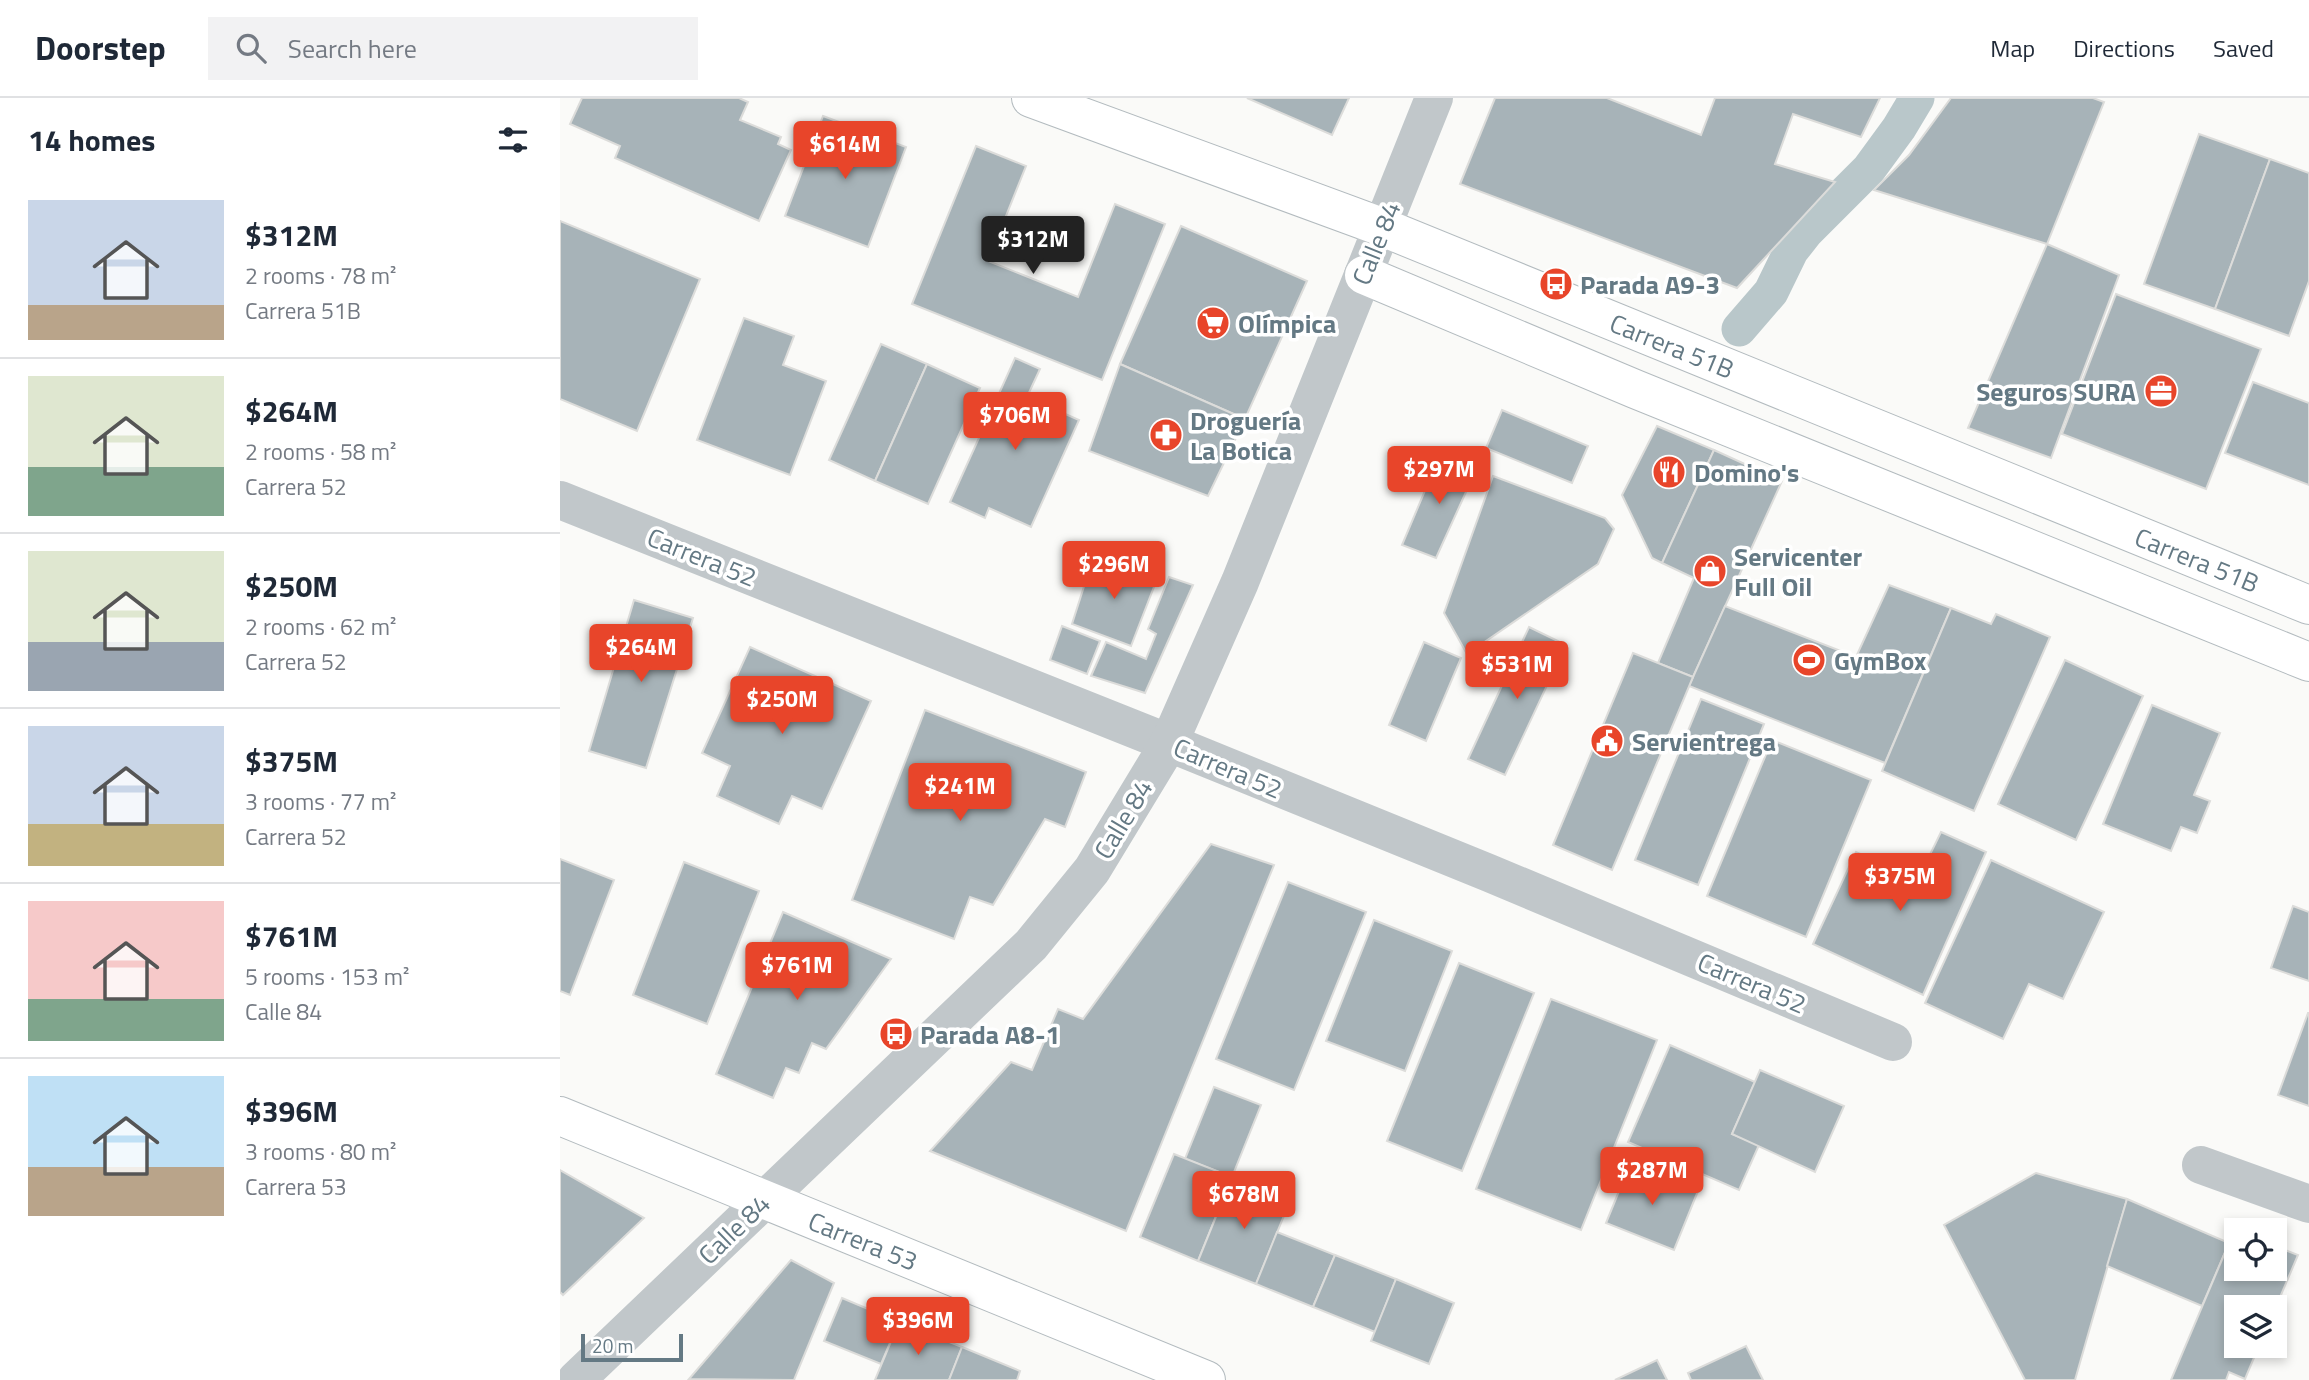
<!DOCTYPE html>
<meta charset="utf-8">
<style>
:root{--surface:#fff;--page:#f2f2f3;--text:#1f2937;--muted:#747a83;--line:#e0e1e3;--accent:#e8452a}
body{margin:0;font-family:"Titillium Web",sans-serif;background:var(--page);color:var(--text);height:100vh;display:flex;flex-direction:column;font-size:26px;white-space:nowrap}
*{box-sizing:border-box;margin:0}
p{font-size:23px;color:var(--muted)}
.icon{flex:none;width:38px;height:38px;fill:none;stroke:currentColor;stroke-width:2;stroke-linecap:round;stroke-linejoin:round}
.map{position:relative;flex:1;overflow:hidden}
.details{display:flex;flex-direction:column;background:var(--surface);width:560px}
.details>*{flex:none}
.fabs{position:absolute;left:1664px;top:1120px;display:grid;gap:14px}
.fabs a{display:grid;place-items:center;width:63px;height:63px;border-radius:0px;background:var(--surface);box-shadow:0 4px 10px #0003;font-size:35px}
.scale{position:absolute;left:21px;bottom:18px;width:102px;box-sizing:border-box;padding-left:7px;border:4px solid #647984;border-top:0;font-size:19px;line-height:24px;white-space:nowrap;color:#647984;-webkit-text-stroke:5px #fff;paint-order:stroke}
.price{position:absolute;translate:-50% -60px;padding:0 16px;border-radius:7px;background:var(--accent);color:#fff;font-size:23px;line-height:46px;filter:drop-shadow(0 2px 4px #0008)}
.price::after{content:'';position:absolute;left:50%;top:42px;width:21px;height:16px;margin-left:-10px;background:inherit;clip-path:polygon(0 0,100% 0,50% 100%)}
.price.on{background:#222;color:#fff}
ul{padding:0;list-style:none}
li{display:flex;align-items:center;gap:21px;height:175px;padding:0 28px}
li+li{border-top:2px solid var(--line)}
li span{display:grid;place-items:center;flex:none;width:196px;height:140px;border-radius:0px;color:#555}
li>.icon{margin-inline-start:auto}
span .icon{width:84px;height:84px;fill:#fffc;stroke-width:1}
li b{font-size:30px}
h2{display:flex;justify-content:space-between;align-items:center;height:84px;padding:0 28px;font-size:30px}
header{display:flex;align-items:center;gap:42px;box-sizing:border-box;height:98px;padding:0 35px;background:var(--surface);border-bottom:2px solid var(--line)}
header strong{font-size:33px}
nav{display:flex;gap:38px;margin-inline-start:auto;font-size:24px}
.search{width:490px;height:63px;background:var(--page);display:flex;align-items:center;gap:18px;box-sizing:border-box;padding:0 24px;border-radius:0px;color:var(--muted);font-size:26px}
main{display:flex;flex:1;min-height:0}
.map>svg:first-child{display:block}
</style>
<header>
<strong>Doorstep</strong>
<div class="search"><svg class="icon" aria-label="search" viewBox="0 0 24 24"><circle cx="10" cy="10" r="6"/><path d="M15 15l6 6"/></svg>Search here</div>
<nav><a>Map</a><a>Directions</a><a>Saved</a></nav>
</header>
<main>
<section class="details">
<h2>14 homes<svg class="icon" aria-label="filters" viewBox="0 0 24 24"><path d="M4 7h16M4 17h16"/><circle cx="9" cy="7" r="2"/><circle cx="15" cy="17" r="2"/></svg></h2>
<ul>
<li><span style="background:linear-gradient(#c9d6e8 75%,#b9a48a 0)"><svg class="icon" aria-label="home" viewBox="0 0 24 24"><path d="M3 11l9-7 9 7M6 9v11h12V9"/></svg></span><div><b>$312M</b><p>2 rooms · 78 m²</p><p>Carrera 51B</p></div></li>
<li><span style="background:linear-gradient(#dfe7d0 65%,#7fa58c 0)"><svg class="icon" aria-label="home" viewBox="0 0 24 24"><path d="M3 11l9-7 9 7M6 9v11h12V9"/></svg></span><div><b>$264M</b><p>2 rooms · 58 m²</p><p>Carrera 52</p></div></li>
<li><span style="background:linear-gradient(#dfe7d0 65%,#9aa5b1 0)"><svg class="icon" aria-label="home" viewBox="0 0 24 24"><path d="M3 11l9-7 9 7M6 9v11h12V9"/></svg></span><div><b>$250M</b><p>2 rooms · 62 m²</p><p>Carrera 52</p></div></li>
<li><span style="background:linear-gradient(#c9d6e8 70%,#c2b280 0)"><svg class="icon" aria-label="home" viewBox="0 0 24 24"><path d="M3 11l9-7 9 7M6 9v11h12V9"/></svg></span><div><b>$375M</b><p>3 rooms · 77 m²</p><p>Carrera 52</p></div></li>
<li><span style="background:linear-gradient(#f6c9c9 70%,#7fa58c 0)"><svg class="icon" aria-label="home" viewBox="0 0 24 24"><path d="M3 11l9-7 9 7M6 9v11h12V9"/></svg></span><div><b>$761M</b><p>5 rooms · 153 m²</p><p>Calle 84</p></div></li>
<li><span style="background:linear-gradient(#bfe0f5 65%,#b9a48a 0)"><svg class="icon" aria-label="home" viewBox="0 0 24 24"><path d="M3 11l9-7 9 7M6 9v11h12V9"/></svg></span><div><b>$396M</b><p>3 rooms · 80 m²</p><p>Carrera 53</p></div></li>
</ul>
</section>
<div class="map">
<svg width="1749" height="1282" viewBox="0 0 1749 1282">
<rect width="100%" height="100%" fill="#fafaf8"/>
<g fill="none" stroke-linecap="round" stroke-linejoin="round">
<path stroke="#b9c7ca" stroke-width="35" d="M1179,231L1211,194L1231,153L1246,134L1309,71L1339,30L1357,0"/>
</g>
<g fill="#a7b3b8" stroke="#dcdcda" stroke-width="2">
<path d="M22,0H179L188,4L180,22L221,39L218,46L231,52L199,123L55,60L60,48L10,26Z"/>
<path d="M687,0H789L772,37Z"/>
<path d="M935,0H1047L1141,37L1155,0H1320L1301,39L1233,16L1215,66L1275,84L1177,190L900,86Z"/>
<path d="M1391,0H1533L1544,4L1487,146L1314,92L1349,57Z"/>
<path d="M263,18L346,49L308,149L225,118Z"/>
<path d="M1639,36L1710,61L1655,211L1584,186Z"/>
<path d="M416,48L466,68L428,163L518,199L555,106L605,126L542,282L352,206Z"/>
<path d="M1710,61L1749,75V183L1729,238L1655,211Z"/>
<path d="M0,123L140,181L77,333L0,301Z"/>
<path d="M621,128L747,183L685,321L560,266Z"/>
<path d="M1487,146L1559,177L1491,360L1408,330Z"/>
<path d="M1556,196L1701,251L1646,391L1502,336Z"/>
<path d="M184,220L234,238L223,267L266,283L230,377L137,342Z"/>
<path d="M321,246L367,266L315,383L269,362Z"/>
<path d="M455,260L480,271L467,299L519,322L471,429L429,410L425,420L390,404Z"/>
<path d="M367,266L420,290L368,406L315,383Z"/>
<path d="M560,266L685,321L648,398L529,353Z"/>
<path d="M1693,284L1749,305V387L1665,355Z"/>
<path d="M942,312L1028,348L1012,385L926,350Z"/>
<path d="M1097,328L1154,352L1102,465L1092,460L1062,397Z"/>
<path d="M1154,352L1222,383L1133,579L1098,565L1134,480L1102,465Z"/>
<path d="M880,357L916,372L876,460L842,447Z"/>
<path d="M933,378L1045,420L1054,431L1038,466L907,556L884,515Z"/>
<path d="M534,457L597,481L571,548L512,526Z"/>
<path d="M609,479L633,487L585,595L531,578L546,544L586,561L596,536L588,531Z"/>
<path d="M1329,487L1391,510L1325,665L1129,588L1165,508L1296,559Z"/>
<path d="M74,502L133,520L86,670L29,653Z"/>
<path d="M1391,510L1431,526L1436,516L1490,539L1414,713L1322,673Z"/>
<path d="M502,528L540,543L527,576L490,562Z"/>
<path d="M969,529L1006,547L945,677L908,661Z"/>
<path d="M864,544L901,560L866,643L829,627Z"/>
<path d="M190,549L311,603L262,711L232,698L219,726L157,698L170,668L142,655Z"/>
<path d="M1073,555L1133,579L1052,772L993,747Z"/>
<path d="M1505,562L1583,598L1516,742L1438,706Z"/>
<path d="M1141,601L1204,626L1138,787L1075,762Z"/>
<path d="M1592,607L1660,635L1634,697L1650,703L1637,735L1621,729L1611,753L1543,726Z"/>
<path d="M365,612L526,674L505,729L485,721L433,807L410,799L394,841L292,802Z"/>
<path d="M1212,642L1311,682L1246,839L1147,798Z"/>
<path d="M1381,734L1426,754L1363,897L1253,846L1296,754L1358,781Z"/>
<path d="M651,746L714,767L566,1133L370,1053L451,964L472,972L498,911L523,921Z"/>
<path d="M0,761L54,782L10,897L0,893Z"/>
<path d="M1431,762L1544,814L1503,901L1469,886L1443,941L1365,905Z"/>
<path d="M124,764L199,793L147,926L73,897Z"/>
<path d="M728,784L806,814L734,992L656,961Z"/>
<path d="M1733,808L1749,814V883L1711,870Z"/>
<path d="M223,814L331,861L266,951L252,945L239,975L226,970L213,1000L156,976Z"/>
<path d="M814,822L892,853L845,973L766,943Z"/>
<path d="M899,865L974,895L902,1073L827,1043Z"/>
<path d="M991,901L1097,942L1021,1132L916,1091Z"/>
<path d="M1748,915H1749V1008L1718,997Z"/>
<path d="M1110,947L1195,984L1172,1036L1199,1047L1179,1092L1068,1044Z"/>
<path d="M1200,972L1284,1008L1255,1074L1172,1036Z"/>
<path d="M654,989L701,1007L672,1079L625,1061Z"/>
<path d="M614,1056L672,1079L638,1163L580,1139Z"/>
<path d="M1070,1066L1138,1093L1114,1152L1046,1125Z"/>
<path d="M0,1072L84,1120L3,1197L0,1194Z"/>
<path d="M1476,1075L1567,1101L1515,1282H1465L1384,1127Z"/>
<path d="M672,1079L730,1103L696,1186L638,1163Z"/>
<path d="M1567,1101L1669,1145L1642,1208L1547,1168Z"/>
<path d="M1675,1131L1679,1132H1676V1171H1715V1148L1738,1157L1715,1211V1209H1676V1248H1699L1685,1281L1669,1274L1666,1282H1611Z"/>
<path d="M717,1134L775,1157L753,1209L696,1186Z"/>
<path d="M775,1157L836,1181L815,1234L753,1209Z"/>
<path d="M231,1162L274,1185L234,1282L129,1281Z"/>
<path d="M836,1181L894,1205L869,1266L811,1243Z"/>
<path d="M282,1200L339,1224L321,1266L264,1243Z"/>
<path d="M339,1224L402,1249L389,1282H315Z"/>
<path d="M1186,1248L1203,1282H1131L1128,1275Z"/>
<path d="M402,1249L460,1273L457,1282H389Z"/>
<path d="M1097,1262L1107,1282H1055Z"/>
</g>
<g fill="none" stroke-linecap="round" stroke-linejoin="round">
<defs>
<g id="secondary">
<path d="M471,0L822,129L1749,507"/>
<path d="M804,177L1075,291L1749,564"/>
<path d="M0,1018L646,1282"/>
</g>
</defs>
<use href="#secondary" stroke="#b3bbbf" stroke-width="40"/>
<g stroke="#c1c7ca" stroke-width="38">
<path d="M0,402L609,645L929,775L1333,944"/>
<path d="M1641,1067L1749,1106"/>
</g>
<path stroke="#c1c7ca" stroke-width="38" d="M16,1282L471,847L532,772L609,645L680,484L874,0"/>
<use href="#secondary" stroke="#fff" stroke-width="38"/>
</g>
<defs>
<symbol id="bus-disc" viewBox="-11 -11 22 22"><circle r="9.5" fill="#e8452a" stroke="#fff"/><path d="M-5-6H5V4H4V6H2V4H-2V6H-4V4H-5ZM-3.5-4V0h7V-4ZM-3.5 1.2v1.5H-2V1.2ZM2 1.2v1.5H3.5V1.2Z" fill="#fff"/></symbol>
<symbol id="supermarket-disc" viewBox="-11 -11 22 22"><circle r="9.5" fill="#e8452a" stroke="#fff"/><path d="M-6-5.5h2.5l.6 2H6L4.5 2H-2.5L-4.4-4H-6ZM-1.5 3.2a1.3 1.3 0 1 0 .1 0ZM3 3.2a1.3 1.3 0 1 0 .1 0Z" fill="#fff"/></symbol>
<symbol id="office-disc" viewBox="-11 -11 22 22"><circle r="9.5" fill="#e8452a" stroke="#fff"/><path d="M-6-3h4V-5.5h4V-3h4V5H-6ZM-1-4.5V-3h2v-1.5ZM-6 0V1H6V0Z" fill="#fff"/></symbol>
<symbol id="pharmacy-disc" viewBox="-11 -11 22 22"><circle r="9.5" fill="#e8452a" stroke="#fff"/><path d="M-2-6h4v4h4v4h-4v4h-4v-4h-4v-4h4Z" fill="#fff"/></symbol>
<symbol id="restaurant-disc" viewBox="-11 -11 22 22"><circle r="9.5" fill="#e8452a" stroke="#fff"/><path d="M-5-6h1v4h1v-4h1v4h1v-4h1v5L-1.5 .5V6h-2V.5L-5-1ZM5-6V6H3V1.5H1.5Q1.5-4 5-6Z" fill="#fff"/></symbol>
<symbol id="shop-disc" viewBox="-11 -11 22 22"><circle r="9.5" fill="#e8452a" stroke="#fff"/><path d="M-5-2.5h2.3a2.7 3.5 0 0 1 5.4 0H5L5.5 6h-11ZM-1.5-2.5h3a1.5 2.3 0 0 0-3 0Z" fill="#fff"/></symbol>
<symbol id="stadium-disc" viewBox="-11 -11 22 22"><circle r="9.5" fill="#e8452a" stroke="#fff"/><path d="M0-5a6.5 5 0 1 0 0 10a6.5 5 0 1 0 0-10ZM-3.5-1.8h7v3.6h-7Z" fill="#fff"/></symbol>
<symbol id="civic-disc" viewBox="-11 -11 22 22"><circle r="9.5" fill="#e8452a" stroke="#fff"/><path d="M-.6-6.5H3V-4.5H.6V-3L4-1V1h2V6H-6V1h2V-1L-.6-3ZM-1.2 2.5V6h2.4V2.5Z" fill="#fff"/></symbol>
</defs>
<g fill-rule="evenodd">
<use href="#bus-disc" x="977" y="167" width="38" height="38"/>
<use href="#supermarket-disc" x="634" y="206" width="38" height="38"/>
<use href="#office-disc" x="1582" y="274" width="38" height="38"/>
<use href="#pharmacy-disc" x="587" y="318" width="38" height="38"/>
<use href="#restaurant-disc" x="1090" y="355" width="38" height="38"/>
<use href="#shop-disc" x="1131" y="454" width="38" height="38"/>
<use href="#stadium-disc" x="1230" y="543" width="38" height="38"/>
<use href="#civic-disc" x="1028" y="624" width="38" height="38"/>
<use href="#bus-disc" x="317" y="917" width="38" height="38"/>
</g>
<g text-anchor="middle" dominant-baseline="central" stroke-width="7" stroke-linejoin="round" paint-order="stroke">
<g font-size="26" fill="#647984" stroke="#fff">
<text transform="translate(816 145) rotate(-68)">Calle 84</text>
<text transform="translate(1112 248) rotate(22)">Carrera 51B</text>
<text transform="translate(142 459) rotate(22)">Carrera 52</text>
<text transform="translate(1637 462) rotate(22)">Carrera 51B</text>
<text transform="translate(668 670) rotate(23)">Carrera 52</text>
<text transform="translate(563 721) rotate(-59)">Calle 84</text>
<text transform="translate(1192 885) rotate(23)">Carrera 52</text>
<text transform="translate(174 1131) rotate(-44)">Calle 84</text>
<text transform="translate(303 1143) rotate(22)">Carrera 53</text>
</g>
<g font-size="26" font-weight="bold" fill="#647984" stroke="#fff" text-anchor="start">
<text x="1020" y="186">Parada A9-3</text>
<text x="678" y="225">Olímpica</text>
<text x="1576" y="293" text-anchor="end">Seguros SURA</text>
<text x="630" y="322">Droguería<tspan x="630" dy="30">La Botica</tspan></text>
<text x="1134" y="374">Domino's</text>
<text x="1174" y="458">Servicenter<tspan x="1174" dy="30">Full Oil</tspan></text>
<text x="1274" y="562">GymBox</text>
<text x="1072" y="643">Servientrega</text>
<text x="360" y="936">Parada A8-1</text>
</g>
</g>
</svg>
<div class="fabs">
<a><svg class="icon" aria-label="locate" viewBox="0 0 24 24"><circle cx="12" cy="12" r="6"/><path d="M12 2v4M12 18v4M2 12h4M18 12h4"/></svg></a>
<a><svg class="icon" aria-label="layers" viewBox="0 0 24 24"><path d="M12 4l9 5-9 5-9-5zM3 14l9 5 9-5"/></svg></a>
</div>
<div class="scale">20 m</div>
<b class="price" style="left:285px;top:83px">$614M</b>
<b class="price on" style="left:473px;top:178px">$312M</b>
<b class="price" style="left:455px;top:354px">$706M</b>
<b class="price" style="left:879px;top:408px">$297M</b>
<b class="price" style="left:554px;top:503px">$296M</b>
<b class="price" style="left:81px;top:586px">$264M</b>
<b class="price" style="left:957px;top:603px">$531M</b>
<b class="price" style="left:222px;top:638px">$250M</b>
<b class="price" style="left:400px;top:725px">$241M</b>
<b class="price" style="left:1340px;top:815px">$375M</b>
<b class="price" style="left:237px;top:904px">$761M</b>
<b class="price" style="left:1092px;top:1109px">$287M</b>
<b class="price" style="left:684px;top:1133px">$678M</b>
<b class="price" style="left:358px;top:1259px">$396M</b>
</div>
</main>
